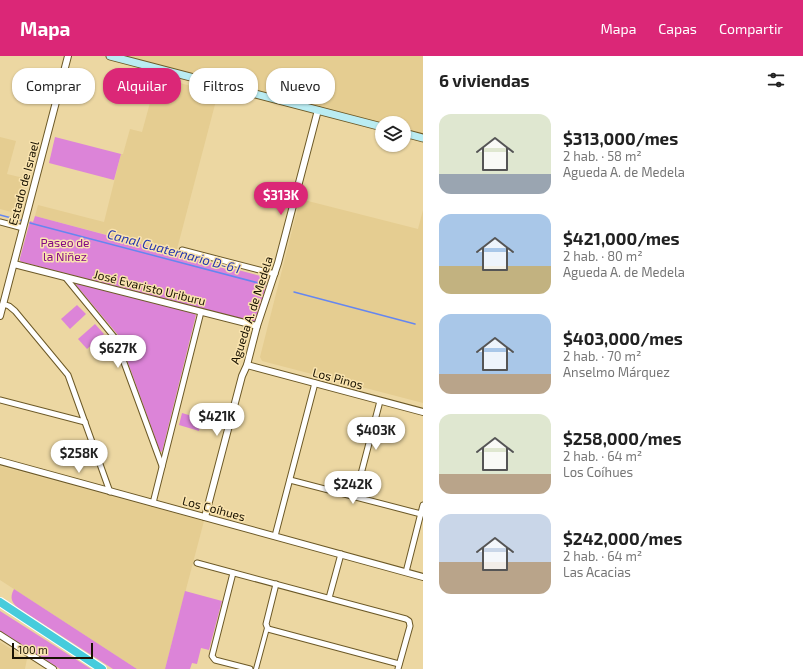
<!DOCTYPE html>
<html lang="es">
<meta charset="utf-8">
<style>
:root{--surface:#fff;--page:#f6f6f6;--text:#222;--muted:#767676;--accent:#db2777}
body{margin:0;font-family:"Exo 2",sans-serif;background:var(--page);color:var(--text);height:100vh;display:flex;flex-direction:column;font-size:15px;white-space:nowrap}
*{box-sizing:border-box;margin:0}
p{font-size:13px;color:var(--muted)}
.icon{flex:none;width:22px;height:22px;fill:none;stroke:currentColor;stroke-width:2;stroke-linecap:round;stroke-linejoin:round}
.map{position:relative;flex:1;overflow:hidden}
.drawer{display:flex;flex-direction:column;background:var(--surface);width:380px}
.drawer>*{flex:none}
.guide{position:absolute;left:12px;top:12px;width:351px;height:36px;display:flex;gap:8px}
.buttons{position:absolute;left:375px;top:60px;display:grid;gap:8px}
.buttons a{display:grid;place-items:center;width:36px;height:36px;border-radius:50%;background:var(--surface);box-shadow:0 1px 3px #0004;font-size:20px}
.scale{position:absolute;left:12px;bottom:10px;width:81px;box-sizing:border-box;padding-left:4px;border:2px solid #191201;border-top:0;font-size:11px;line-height:14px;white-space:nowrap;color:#191201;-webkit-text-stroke:3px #fae4af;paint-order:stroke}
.price{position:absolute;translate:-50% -34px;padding:0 9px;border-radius:14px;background:#fff;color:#222;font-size:13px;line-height:26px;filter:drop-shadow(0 1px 2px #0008)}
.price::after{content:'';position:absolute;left:50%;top:24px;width:12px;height:9px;margin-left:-6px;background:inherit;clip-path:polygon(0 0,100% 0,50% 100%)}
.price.selected{background:var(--accent);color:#fff}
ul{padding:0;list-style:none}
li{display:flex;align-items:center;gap:12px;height:100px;padding:0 16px}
li span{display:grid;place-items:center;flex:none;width:112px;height:80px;border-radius:12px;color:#555}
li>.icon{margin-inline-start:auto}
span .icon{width:48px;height:48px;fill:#fffc;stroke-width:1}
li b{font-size:17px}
h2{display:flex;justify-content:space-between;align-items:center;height:48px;padding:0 16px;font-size:17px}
.tag{padding:0 14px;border-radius:16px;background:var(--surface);box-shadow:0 1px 3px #0004;font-size:14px;line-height:36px}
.tag.selected{background:var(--accent);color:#fff}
header{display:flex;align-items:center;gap:24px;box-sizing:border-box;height:56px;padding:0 20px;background:var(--accent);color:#fff}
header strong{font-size:19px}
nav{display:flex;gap:22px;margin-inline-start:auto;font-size:14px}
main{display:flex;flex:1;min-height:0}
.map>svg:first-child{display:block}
</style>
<header>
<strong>Mapa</strong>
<nav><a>Mapa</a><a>Capas</a><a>Compartir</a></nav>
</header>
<main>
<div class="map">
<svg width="423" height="613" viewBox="0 0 423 613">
<rect width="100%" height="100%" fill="#ecd7a2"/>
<g fill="#e5cd91">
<path d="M126,0H423V78L404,73V67H382Z"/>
<path d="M72,17L88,21L86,32L69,28Z"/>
<path d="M157,21L218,37L176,197L35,160L38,149L104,166L121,98H123L130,73L142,76Z"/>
<path d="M0,81L16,85L7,118L28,123L19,158L0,153Z"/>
<path d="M300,143L418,173L423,154V347L262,305L260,301Z"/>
<path d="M0,410L204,465L165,613H137L0,524Z"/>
<path d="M0,586L27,603L25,613H0Z"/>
</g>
<g fill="#dc84d8">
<path d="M55,81L121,98L114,124L49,107Z"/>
<path d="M35,160L268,222L257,263L256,266H253L22,206L20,205V202L30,165L33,166Z"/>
<path d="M76,227L193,257L196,259L162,396L160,395L118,279L76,229Z"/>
<path d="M77,249L86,258L70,273L61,263Z"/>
<path d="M95,268L104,278L87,293L78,283Z"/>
<path d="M182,357L202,363L199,375L179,369Z"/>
<path d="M14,533L137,613H113L20,553C12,548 9,542 14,533Z"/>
<path d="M185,535L222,545L209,594L201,592L197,608L192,607L190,613H165Z"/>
<path d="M0,555L91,613H60L0,575Z"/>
</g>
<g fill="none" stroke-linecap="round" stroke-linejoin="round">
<g stroke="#6586f0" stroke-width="1.5">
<path d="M0,159L23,165"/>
<path d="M30,167L266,229"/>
<path d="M294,236L415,268"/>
</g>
<defs>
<path id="pedestrian" d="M256,613L267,572"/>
<g id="minor">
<path d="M0,166L23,172"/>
<path d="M182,194L275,218"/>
<path d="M65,221L115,282L162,410"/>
<path d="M3,248L9,250L15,255L68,319L110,436"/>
<path d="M0,344L85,366"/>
<path d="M290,424L421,458"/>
<path d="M355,441L380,345"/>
<path d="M153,447L201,256"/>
<path d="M275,480L315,327"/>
<path d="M197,507L406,563L409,565L410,570L398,613"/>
<path d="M406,516L423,449"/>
<path d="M233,517L212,600L215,604L250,613"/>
<path d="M276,528L266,568L268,573L399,608"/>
<path d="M329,542L341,498"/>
</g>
<g id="tertiary">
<path d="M14,208L257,270"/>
<path d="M0,260L68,0"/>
<path d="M247,309L423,356"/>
<path d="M0,405L423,521"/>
<path d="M205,461L242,320L247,309L257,270L278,207L318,54"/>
<path d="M0,579L53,613"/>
</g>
<g id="secondary">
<path d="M110,0L382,71"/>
<path d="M404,77L423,82"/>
</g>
<path id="trunk" d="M0,546L102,613"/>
</defs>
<use href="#pedestrian" stroke="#6c5927" stroke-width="6"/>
<use href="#minor" stroke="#6c5927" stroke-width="7"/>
<use href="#tertiary" stroke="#6c5927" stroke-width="8"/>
<use href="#secondary" stroke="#6c5927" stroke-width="9"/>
<use href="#trunk" stroke="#fff" stroke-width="10"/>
<use href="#pedestrian" stroke="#fff" stroke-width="4"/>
<use href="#minor" stroke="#fff" stroke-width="5"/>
<use href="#tertiary" stroke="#fff" stroke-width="6"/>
<use href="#secondary" stroke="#baecf2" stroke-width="7"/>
<use href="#trunk" stroke="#47ccdc" stroke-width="8"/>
</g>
<g text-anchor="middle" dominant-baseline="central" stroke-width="3" stroke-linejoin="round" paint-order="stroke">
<g font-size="12" fill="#191201" stroke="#fae4af">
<text transform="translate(23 127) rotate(-75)">Estado de Israel</text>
<text transform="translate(150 231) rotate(14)">José Evaristo Uriburu</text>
<text transform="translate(251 254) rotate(-72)">Agueda A. de Medela</text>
<text transform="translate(338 322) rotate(15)">Los Pinos</text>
<text transform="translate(214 452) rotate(15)">Los Coíhues</text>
</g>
<g font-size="12" fill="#840984" stroke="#fae4af">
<text x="65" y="186">Paseo de<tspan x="65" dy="14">la Niñez</tspan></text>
</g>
<g font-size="13" font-style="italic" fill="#2336b0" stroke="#fae4af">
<text transform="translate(174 195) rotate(15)">Canal Cuaternario D-6 I</text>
</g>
</g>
</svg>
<div class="buttons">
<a><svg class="icon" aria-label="layers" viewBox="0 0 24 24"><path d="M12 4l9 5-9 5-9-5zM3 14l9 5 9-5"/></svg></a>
</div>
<div class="scale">100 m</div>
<b class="price selected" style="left:281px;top:160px">$313K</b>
<b class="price" style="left:118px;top:313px">$627K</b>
<b class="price" style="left:217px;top:381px">$421K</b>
<b class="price" style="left:376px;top:395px">$403K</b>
<b class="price" style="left:79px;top:418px">$258K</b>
<b class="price" style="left:353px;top:449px">$242K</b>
<div class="guide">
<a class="tag">Comprar</a>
<a class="tag selected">Alquilar</a>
<a class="tag">Filtros</a>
<a class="tag">Nuevo</a>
</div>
</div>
<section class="drawer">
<h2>6 viviendas<svg class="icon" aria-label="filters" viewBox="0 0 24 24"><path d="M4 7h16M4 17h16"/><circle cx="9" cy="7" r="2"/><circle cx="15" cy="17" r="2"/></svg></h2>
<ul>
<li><span style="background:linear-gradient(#dfe7d0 75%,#9aa5b1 0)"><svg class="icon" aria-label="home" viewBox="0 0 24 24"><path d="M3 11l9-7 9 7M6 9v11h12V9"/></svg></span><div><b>$313,000/mes</b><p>2 hab. · 58 m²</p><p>Agueda A. de Medela</p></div></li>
<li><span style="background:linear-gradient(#a9c7e8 65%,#c2b280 0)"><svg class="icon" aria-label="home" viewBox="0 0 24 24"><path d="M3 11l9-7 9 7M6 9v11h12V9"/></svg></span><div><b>$421,000/mes</b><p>2 hab. · 80 m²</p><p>Agueda A. de Medela</p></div></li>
<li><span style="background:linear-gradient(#a9c7e8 75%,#b9a48a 0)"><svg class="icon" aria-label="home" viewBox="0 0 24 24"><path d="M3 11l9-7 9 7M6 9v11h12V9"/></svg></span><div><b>$403,000/mes</b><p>2 hab. · 70 m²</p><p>Anselmo Márquez</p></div></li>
<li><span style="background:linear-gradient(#dfe7d0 75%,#b9a48a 0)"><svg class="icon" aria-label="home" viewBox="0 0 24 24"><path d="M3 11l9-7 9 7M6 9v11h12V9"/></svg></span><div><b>$258,000/mes</b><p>2 hab. · 64 m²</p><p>Los Coíhues</p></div></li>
<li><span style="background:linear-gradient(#c9d6e8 60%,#b9a48a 0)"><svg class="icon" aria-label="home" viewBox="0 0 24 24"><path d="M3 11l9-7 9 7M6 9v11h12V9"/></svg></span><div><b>$242,000/mes</b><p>2 hab. · 64 m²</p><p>Las Acacias</p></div></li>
</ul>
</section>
</main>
